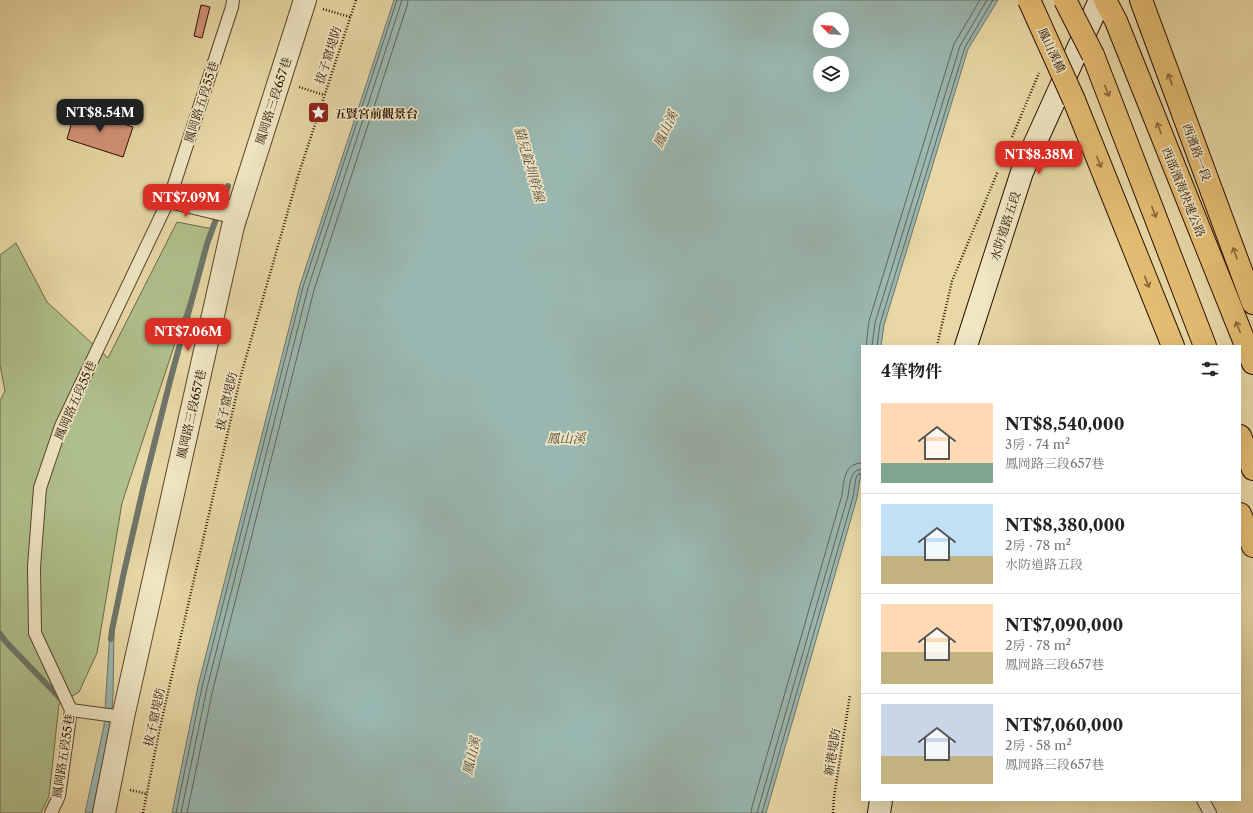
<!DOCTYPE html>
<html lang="zh-TW">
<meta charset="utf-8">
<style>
:root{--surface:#fff;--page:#f2f2f2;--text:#222;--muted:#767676;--line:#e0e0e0;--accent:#d93025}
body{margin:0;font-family:"Libre Caslon Text","Noto Serif TC",serif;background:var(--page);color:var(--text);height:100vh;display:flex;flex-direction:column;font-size:15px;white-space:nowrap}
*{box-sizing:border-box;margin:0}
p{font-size:13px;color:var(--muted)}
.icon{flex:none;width:22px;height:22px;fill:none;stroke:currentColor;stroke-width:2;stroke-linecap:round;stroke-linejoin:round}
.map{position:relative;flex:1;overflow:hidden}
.panel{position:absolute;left:861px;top:345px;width:380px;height:456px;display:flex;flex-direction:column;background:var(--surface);border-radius:0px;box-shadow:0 4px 16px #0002}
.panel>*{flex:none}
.needle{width:26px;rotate:295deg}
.fabs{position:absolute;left:813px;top:12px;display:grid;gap:8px}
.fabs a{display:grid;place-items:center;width:36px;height:36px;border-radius:50%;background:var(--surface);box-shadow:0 4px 16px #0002;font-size:20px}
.price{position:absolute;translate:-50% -34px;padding:0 9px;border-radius:8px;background:var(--accent);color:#fff;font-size:13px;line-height:26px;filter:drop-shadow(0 1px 2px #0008)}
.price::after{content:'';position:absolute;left:50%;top:24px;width:12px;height:9px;margin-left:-6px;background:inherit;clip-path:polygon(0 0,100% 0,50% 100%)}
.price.current{background:#222;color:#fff}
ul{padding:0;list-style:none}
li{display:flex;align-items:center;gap:12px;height:100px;padding:0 20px}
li+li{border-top:1px solid var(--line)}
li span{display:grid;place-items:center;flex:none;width:112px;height:80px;border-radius:0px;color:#555}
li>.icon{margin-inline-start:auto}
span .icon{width:48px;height:48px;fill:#fffc;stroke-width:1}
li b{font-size:17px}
h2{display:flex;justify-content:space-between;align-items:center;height:48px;padding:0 20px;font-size:17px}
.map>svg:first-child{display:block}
</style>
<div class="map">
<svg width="1253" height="813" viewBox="0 0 1253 813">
<rect width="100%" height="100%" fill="#e7d8a5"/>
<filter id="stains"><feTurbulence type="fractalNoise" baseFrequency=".005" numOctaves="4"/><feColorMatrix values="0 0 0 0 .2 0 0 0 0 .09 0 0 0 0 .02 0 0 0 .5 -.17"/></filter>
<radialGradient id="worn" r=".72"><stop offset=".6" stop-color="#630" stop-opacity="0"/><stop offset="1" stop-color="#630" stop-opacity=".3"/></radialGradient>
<path fill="#afc08c" stroke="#6e6846" d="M177,222L213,229L122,503L97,653L79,692L59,704L49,796L41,813H0V401L5,391L0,365V255L16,243L47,302L108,358Z"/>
<g fill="#9ab8b1" stroke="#6e756a" fill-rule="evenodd">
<path d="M394,0H998L968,49L884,325L881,346H862V466L857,498L766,813H172L198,686L300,285ZM820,19H842V41H820ZM820,63H842V85H820Z"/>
<path d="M114,630L113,694L111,725L92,813H85L104,726L110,631Z"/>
</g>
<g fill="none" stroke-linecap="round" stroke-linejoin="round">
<g stroke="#636458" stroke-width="1">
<path d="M866,346L869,321L954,44L980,0"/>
<path d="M872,346L875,323L960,46L987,0"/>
<path d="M877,346L880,324L965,47L993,0"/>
<path d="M176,813L202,687L303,287L397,0"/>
<path d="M181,813L207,688L308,288L402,0"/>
<path d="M187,813L213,689L314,290L407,6L408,0"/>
<path d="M751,813L752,807L842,495C844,481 844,463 862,463"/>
<path d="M757,813L848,496C850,486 849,470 862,469"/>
<path d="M762,813L853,497L856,478L858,474H862"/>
</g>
<g stroke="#6e756a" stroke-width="6">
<path d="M0,634L6,642L61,699"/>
<path d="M111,639L112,630L124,572L143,489L170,381L207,244L228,186"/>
</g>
</g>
<g fill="#d3947a" stroke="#2c1100">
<path d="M201,5L210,7L202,38L194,36Z"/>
<path d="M76,108L133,127L123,157L67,139Z"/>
</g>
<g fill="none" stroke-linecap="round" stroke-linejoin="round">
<defs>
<g id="lane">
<path d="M71,710L123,717"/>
<path d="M1203,800L1210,813"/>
<path d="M51,813L59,796L71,710L35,633L34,567L40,488L61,426L170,197L232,7L233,0"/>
</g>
<g id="street">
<path d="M170,197L237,213"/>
<path d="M104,813L123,717L233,226L305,0"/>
</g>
<g id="secondary">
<path d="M966,346L1022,172L1100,0"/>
<path d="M879,813L881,800"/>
</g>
<g id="primary">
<path d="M1141,0L1253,303"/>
<path d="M1074,100L1173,346"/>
<path d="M1240,514L1253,546"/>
</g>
<g id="highway">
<path d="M1105,0L1116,21L1253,363"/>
<path d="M1093,55L1205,346"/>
<path d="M1240,436L1253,469"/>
</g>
</defs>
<use href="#lane" stroke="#5b4329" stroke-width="14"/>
<use href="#street" stroke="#5b4329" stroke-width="24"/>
<use href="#secondary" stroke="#2c1100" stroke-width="24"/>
<use href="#primary" stroke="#2c1100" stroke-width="24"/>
<use href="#highway" stroke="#2c1100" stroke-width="24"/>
<g stroke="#2c1100" stroke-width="2.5" stroke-dasharray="1 2" stroke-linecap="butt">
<path d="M323,9L350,17"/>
<path d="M299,87L324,95"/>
<path d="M1012,137L1039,73"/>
<path d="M937,346L952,281L998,171"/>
<path d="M130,790L147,794"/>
<path d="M143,813L160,727L241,375L298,176L356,0"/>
<path d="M833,813L834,797L850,695"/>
</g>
<use href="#lane" stroke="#efe6c4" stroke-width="12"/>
<use href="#street" stroke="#efe6c4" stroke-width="22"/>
<use href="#secondary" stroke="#efe6c4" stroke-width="22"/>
<use href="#primary" stroke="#e4bc72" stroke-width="22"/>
<use href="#highway" stroke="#e4bc72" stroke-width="22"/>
<defs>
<path id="primary-bridge" d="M1029,0L1074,100"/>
<path id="highway-bridge" d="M1065,0L1093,55"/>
</defs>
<use href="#primary-bridge" stroke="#2c1100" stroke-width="24" stroke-linecap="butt"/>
<use href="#highway-bridge" stroke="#2c1100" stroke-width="24" stroke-linecap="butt"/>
<use href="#primary-bridge" stroke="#e4bc72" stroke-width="22"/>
<use href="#highway-bridge" stroke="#e4bc72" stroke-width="22"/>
</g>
<defs><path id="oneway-shaft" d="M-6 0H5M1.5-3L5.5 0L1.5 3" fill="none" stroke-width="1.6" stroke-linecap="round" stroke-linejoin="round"/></defs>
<g stroke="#886639">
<use href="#oneway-shaft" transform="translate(1170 79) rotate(-110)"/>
<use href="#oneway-shaft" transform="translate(1107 91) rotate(69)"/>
<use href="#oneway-shaft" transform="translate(1159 128) rotate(-112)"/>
<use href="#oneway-shaft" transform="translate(1099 162) rotate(68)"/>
<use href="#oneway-shaft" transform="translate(1154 212) rotate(69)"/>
<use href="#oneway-shaft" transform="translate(1235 253) rotate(-110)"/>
<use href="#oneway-shaft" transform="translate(1147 282) rotate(68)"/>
<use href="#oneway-shaft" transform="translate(1238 327) rotate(-112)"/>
</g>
<defs>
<symbol id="sight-square" viewBox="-11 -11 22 22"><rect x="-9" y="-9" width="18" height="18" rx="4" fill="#8f2418" stroke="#efe6c4"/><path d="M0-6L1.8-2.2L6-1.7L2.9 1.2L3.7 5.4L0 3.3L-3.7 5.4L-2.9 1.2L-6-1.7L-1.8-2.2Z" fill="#fff"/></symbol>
</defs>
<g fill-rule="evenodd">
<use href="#sight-square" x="306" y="100" width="25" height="25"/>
</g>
<g text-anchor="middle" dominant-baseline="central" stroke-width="3.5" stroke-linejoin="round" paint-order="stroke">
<g font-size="12" fill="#2c1100" stroke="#efe6c4">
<text transform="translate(1052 50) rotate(65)">鳳山溪橋</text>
<text transform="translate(328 55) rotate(-72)">拔子窟堤防</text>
<text transform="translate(273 101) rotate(-72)">鳳岡路三段657巷</text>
<text transform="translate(201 102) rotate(-72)">鳳岡路五段55巷</text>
<text transform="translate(1197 152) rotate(70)">西濱路一段</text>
<text transform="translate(1184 192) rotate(68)">西部濱海快速公路</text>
<text transform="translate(1005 226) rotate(-72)">水防道路五段</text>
<text transform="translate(75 400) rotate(-66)">鳳岡路五段55巷</text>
<text transform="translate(226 401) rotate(-77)">拔子窟堤防</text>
<text transform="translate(191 414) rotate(-77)">鳳岡路三段657巷</text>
<text transform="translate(154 717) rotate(-78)">拔子窟堤防</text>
<text transform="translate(832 752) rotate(-81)">新港堤防</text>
<text transform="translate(63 756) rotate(-81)">鳳岡路五段55巷</text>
</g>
<g font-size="12" font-weight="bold" fill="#2c1100" stroke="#efe6c4" text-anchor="start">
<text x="334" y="113">五賢宮前觀景台</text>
</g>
<g font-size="13" font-style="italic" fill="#524b3e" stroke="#efe6c4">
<text transform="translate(665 129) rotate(-65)">鳳山溪</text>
<text transform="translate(530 164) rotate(74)">貓兒錠圳幹線</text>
<text x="566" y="438">鳳山溪</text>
<text transform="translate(471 756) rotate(-77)">鳳山溪</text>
</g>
</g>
<rect width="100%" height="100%" filter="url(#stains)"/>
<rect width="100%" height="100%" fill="url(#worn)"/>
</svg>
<div class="fabs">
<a><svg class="needle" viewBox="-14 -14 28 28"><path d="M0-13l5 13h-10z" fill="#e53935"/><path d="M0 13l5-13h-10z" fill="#767676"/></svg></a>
<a><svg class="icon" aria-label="layers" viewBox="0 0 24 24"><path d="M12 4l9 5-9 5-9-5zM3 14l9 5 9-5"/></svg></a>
</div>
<b class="price current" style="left:100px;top:133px">NT$8.54M</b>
<b class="price" style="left:1039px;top:175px">NT$8.38M</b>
<b class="price" style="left:186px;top:218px">NT$7.09M</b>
<b class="price" style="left:188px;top:352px">NT$7.06M</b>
<section class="panel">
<h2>4筆物件<svg class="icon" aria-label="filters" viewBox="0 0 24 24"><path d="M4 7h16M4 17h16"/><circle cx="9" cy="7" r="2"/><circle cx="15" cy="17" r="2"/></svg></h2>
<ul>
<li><span style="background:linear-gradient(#ffd9b3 75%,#7fa58c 0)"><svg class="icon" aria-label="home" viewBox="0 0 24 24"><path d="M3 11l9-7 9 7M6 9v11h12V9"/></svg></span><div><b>NT$8,540,000</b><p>3房 · 74 m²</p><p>鳳岡路三段657巷</p></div></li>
<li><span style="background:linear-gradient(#bfe0f5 65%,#c2b280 0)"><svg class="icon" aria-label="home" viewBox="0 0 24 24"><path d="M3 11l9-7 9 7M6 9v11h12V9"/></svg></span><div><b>NT$8,380,000</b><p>2房 · 78 m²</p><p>水防道路五段</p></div></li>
<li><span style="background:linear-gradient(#ffd9b3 60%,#c2b280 0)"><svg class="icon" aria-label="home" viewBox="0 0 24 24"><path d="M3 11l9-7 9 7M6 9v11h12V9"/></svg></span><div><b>NT$7,090,000</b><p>2房 · 78 m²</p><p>鳳岡路三段657巷</p></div></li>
<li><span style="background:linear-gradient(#c9d6e8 65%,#c2b280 0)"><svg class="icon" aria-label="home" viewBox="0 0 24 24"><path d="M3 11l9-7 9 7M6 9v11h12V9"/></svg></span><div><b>NT$7,060,000</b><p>2房 · 58 m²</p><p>鳳岡路三段657巷</p></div></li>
</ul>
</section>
</div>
